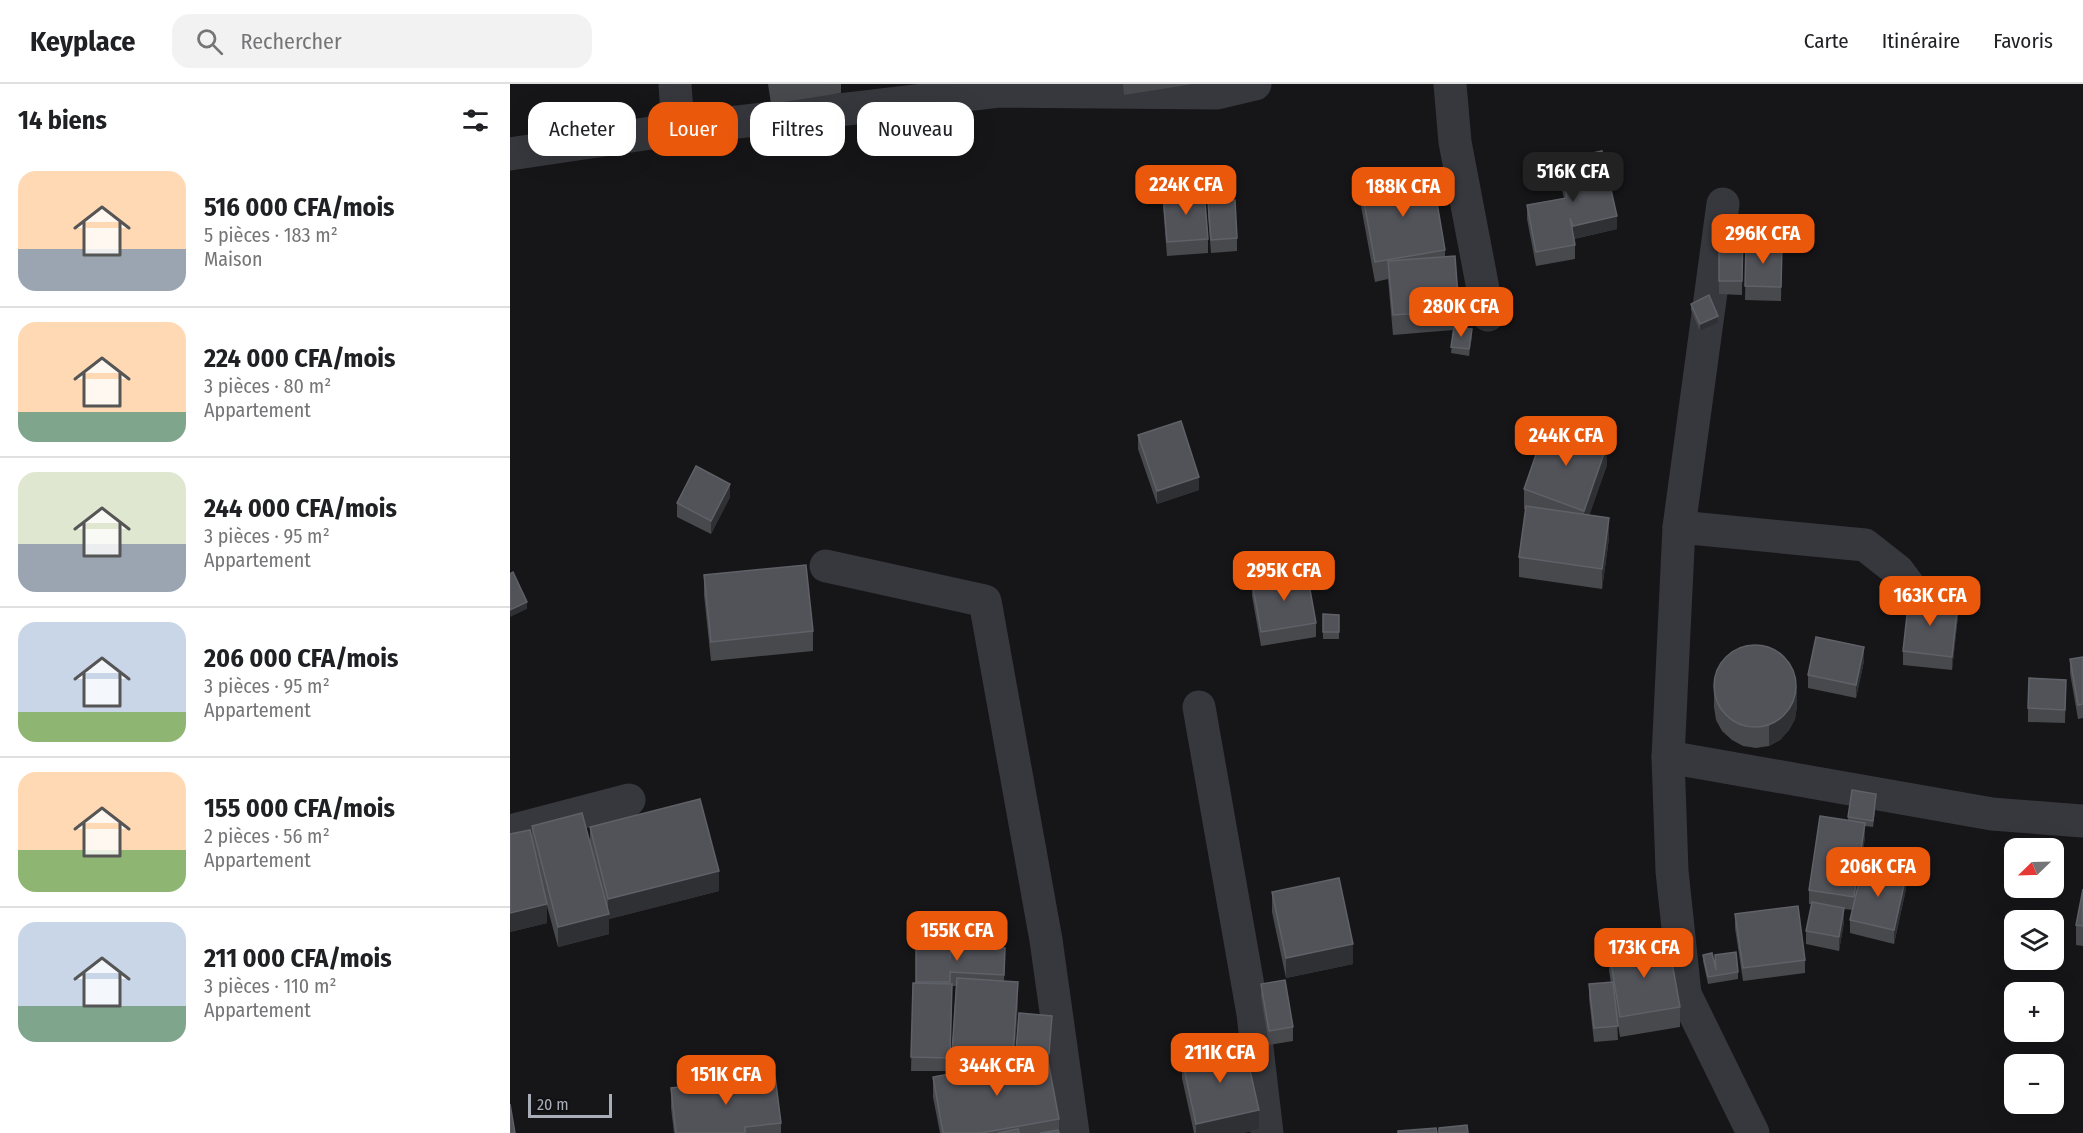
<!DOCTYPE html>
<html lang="fr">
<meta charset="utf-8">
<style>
:root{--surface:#fff;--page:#f2f2f2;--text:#202124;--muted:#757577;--line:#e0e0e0;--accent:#ea580c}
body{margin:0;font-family:"Fira Sans Condensed",sans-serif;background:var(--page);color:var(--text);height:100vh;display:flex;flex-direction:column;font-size:22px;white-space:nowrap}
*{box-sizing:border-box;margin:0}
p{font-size:20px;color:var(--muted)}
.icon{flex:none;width:33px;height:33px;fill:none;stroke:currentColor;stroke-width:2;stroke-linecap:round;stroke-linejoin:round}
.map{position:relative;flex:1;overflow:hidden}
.details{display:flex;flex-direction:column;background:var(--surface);width:510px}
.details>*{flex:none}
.top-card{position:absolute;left:18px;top:18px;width:570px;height:54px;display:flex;gap:12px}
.needle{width:39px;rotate:247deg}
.buttons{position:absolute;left:1494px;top:754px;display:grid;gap:12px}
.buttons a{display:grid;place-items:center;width:60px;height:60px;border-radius:12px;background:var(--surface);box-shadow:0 6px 24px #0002;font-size:30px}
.scale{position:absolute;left:18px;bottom:15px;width:84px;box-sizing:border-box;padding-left:6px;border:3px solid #a8adb8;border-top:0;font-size:16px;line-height:21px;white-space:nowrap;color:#a8adb8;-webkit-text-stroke:4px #111113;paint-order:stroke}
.price{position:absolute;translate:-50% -51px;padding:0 14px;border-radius:12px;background:var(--accent);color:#fff;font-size:20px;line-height:39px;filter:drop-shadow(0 2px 3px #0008)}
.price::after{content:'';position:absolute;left:50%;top:36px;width:18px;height:14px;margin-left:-9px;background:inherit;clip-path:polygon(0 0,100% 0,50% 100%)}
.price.selected{background:#222;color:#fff}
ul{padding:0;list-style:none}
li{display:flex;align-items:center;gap:18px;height:150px;padding:0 18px}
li+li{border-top:2px solid var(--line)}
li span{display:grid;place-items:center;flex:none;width:168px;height:120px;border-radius:18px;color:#555}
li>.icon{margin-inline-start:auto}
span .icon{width:72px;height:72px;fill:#fffc;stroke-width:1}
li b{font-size:26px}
h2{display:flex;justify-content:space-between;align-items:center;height:72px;padding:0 18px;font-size:26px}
.chip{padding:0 21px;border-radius:18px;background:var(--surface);box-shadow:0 6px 24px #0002;font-size:21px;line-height:54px}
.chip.selected{background:var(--accent);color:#fff}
header{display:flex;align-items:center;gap:36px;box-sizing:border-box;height:84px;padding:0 30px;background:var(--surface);border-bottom:2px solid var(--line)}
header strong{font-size:28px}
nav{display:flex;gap:33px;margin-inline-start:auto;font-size:21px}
.search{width:420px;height:54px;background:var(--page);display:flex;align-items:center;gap:15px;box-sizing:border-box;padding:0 21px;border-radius:18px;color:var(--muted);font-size:22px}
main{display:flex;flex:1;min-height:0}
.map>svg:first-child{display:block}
</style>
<header>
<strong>Keyplace</strong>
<div class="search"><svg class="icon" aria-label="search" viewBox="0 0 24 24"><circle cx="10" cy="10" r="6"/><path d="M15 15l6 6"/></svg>Rechercher</div>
<nav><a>Carte</a><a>Itinéraire</a><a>Favoris</a></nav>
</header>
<main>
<section class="details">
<h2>14 biens<svg class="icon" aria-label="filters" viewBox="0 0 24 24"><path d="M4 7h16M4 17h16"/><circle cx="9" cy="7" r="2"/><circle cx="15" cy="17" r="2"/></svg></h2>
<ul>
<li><span style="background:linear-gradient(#ffd9b3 65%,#9aa5b1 0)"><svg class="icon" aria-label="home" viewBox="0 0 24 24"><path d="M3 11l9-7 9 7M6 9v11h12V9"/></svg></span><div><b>516 000 CFA/mois</b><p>5 pièces · 183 m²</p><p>Maison</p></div></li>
<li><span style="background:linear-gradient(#ffd9b3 75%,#7fa58c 0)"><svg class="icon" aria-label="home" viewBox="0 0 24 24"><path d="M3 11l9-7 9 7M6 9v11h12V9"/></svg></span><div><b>224 000 CFA/mois</b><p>3 pièces · 80 m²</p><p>Appartement</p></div></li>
<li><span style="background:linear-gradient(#dfe7d0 60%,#9aa5b1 0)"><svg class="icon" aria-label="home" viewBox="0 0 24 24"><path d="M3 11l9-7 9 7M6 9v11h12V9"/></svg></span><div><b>244 000 CFA/mois</b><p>3 pièces · 95 m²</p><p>Appartement</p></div></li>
<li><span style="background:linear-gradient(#c9d6e8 75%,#8fb573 0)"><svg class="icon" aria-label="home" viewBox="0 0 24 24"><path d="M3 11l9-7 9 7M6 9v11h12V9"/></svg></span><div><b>206 000 CFA/mois</b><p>3 pièces · 95 m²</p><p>Appartement</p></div></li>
<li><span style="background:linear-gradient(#ffd9b3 65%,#8fb573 0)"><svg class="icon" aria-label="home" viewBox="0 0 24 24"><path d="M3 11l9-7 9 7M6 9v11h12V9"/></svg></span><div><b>155 000 CFA/mois</b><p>2 pièces · 56 m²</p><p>Appartement</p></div></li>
<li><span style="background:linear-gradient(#c9d6e8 70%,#7fa58c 0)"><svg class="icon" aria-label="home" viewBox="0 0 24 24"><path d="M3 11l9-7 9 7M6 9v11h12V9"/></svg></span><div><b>211 000 CFA/mois</b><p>3 pièces · 110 m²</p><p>Appartement</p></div></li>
</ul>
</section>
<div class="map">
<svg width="1573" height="1049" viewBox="0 0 1573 1049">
<rect width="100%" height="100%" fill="#161618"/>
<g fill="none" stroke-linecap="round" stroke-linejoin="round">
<g stroke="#37383d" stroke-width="33">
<path d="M165,0L168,45"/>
<path d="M940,0L945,58L978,231"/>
<path d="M0,70L168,45L489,7L707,9L745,0"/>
<path d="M1213,120L1169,443L1158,673L1162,787L1175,910L1243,1049"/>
<path d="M1169,443L1355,461L1388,487L1399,502"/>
<path d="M316,482L475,517L536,856L563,1049"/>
<path d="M689,623L743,930L757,1049"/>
<path d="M1158,673L1482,730L1573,737"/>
<path d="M0,747L119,716"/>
</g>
</g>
<g fill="#47494d">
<path d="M258,0H331V9L261,20Z"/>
<path d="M613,0H683L614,11Z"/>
<path d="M1048,77L1107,145L1064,155L1065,161V175L1026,182L1017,135V121L1054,114L1048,90Z"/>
<path d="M851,102L935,166V173L949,226V244L962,252L959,272L941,269L943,246L883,251L878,195L865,198L851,122Z"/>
<path d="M653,109L698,155V169L657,172L653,122Z"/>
<path d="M698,118L727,154V167L701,169L698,132Z"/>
<path d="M1209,146H1233L1232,211L1209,210Z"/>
<path d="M1236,158L1272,160L1271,217L1235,216Z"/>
<path d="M1181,220L1208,239L1190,247L1181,226Z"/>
<path d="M628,351L689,406L647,420L628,365Z"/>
<path d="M1097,381L1079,431L1099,454L1092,505L1009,493V473L1016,426L1014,425V405Z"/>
<path d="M220,413L201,450L167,433V419Z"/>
<path d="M194,491L303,547V567L201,577L194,511Z"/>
<path d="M742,498L806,539V553L751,562L742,512Z"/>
<path d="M813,530L829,531V555H813Z"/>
<path d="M1448,532L1442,586L1393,581V567Z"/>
<path d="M1573,573V634L1568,635L1560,589V575Z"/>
<path d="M1354,577L1346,614L1298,604V591Z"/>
<path d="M1556,596L1555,639L1518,638V624Z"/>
<path d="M1204,603L1287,622L1285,635L1279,646L1270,656L1259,662L1246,664L1233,662L1222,656L1212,647L1206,636L1204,623Z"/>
<path d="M1366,717L1363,743L1355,742V753L1347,806L1396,805L1384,860L1340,849V836L1343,826L1334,825V838L1329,867L1296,860V847L1302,820H1299V806L1338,736V733Z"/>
<path d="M22,742L80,757V743L209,807L99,835V850L48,863L37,822V839L0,848V750L22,754Z"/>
<path d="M1573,805V862L1566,861V841Z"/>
<path d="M762,808L843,880L776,894L762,828Z"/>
<path d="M1225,830L1295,876V889L1233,897L1225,844Z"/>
<path d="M406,861L440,875L495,878L494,897L508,918L504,978H506V967L542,946L539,983L549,1035V1049H430L423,1013V993L449,988H442V968L446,902H442L440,987H401L403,899H406Z"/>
<path d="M1099,866L1170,923V943L1110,953L1107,934L1108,956L1084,958L1079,914V900L1101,899L1099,886Z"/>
<path d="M1193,871L1205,883L1228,888V895L1198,900L1193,877Z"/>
<path d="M751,900L783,943V957L759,961L751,913Z"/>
<path d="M672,975L749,1045L733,1049H684L672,994Z"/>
<path d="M161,1004L271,1039V1049H164L161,1024Z"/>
</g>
<g fill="#2f3033">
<path d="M1107,132V145L1063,155V142Z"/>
<path d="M1208,232V239L1190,247V240Z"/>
<path d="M962,245V252L959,272V265Z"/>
<path d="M1097,361V381L1074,447V427Z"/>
<path d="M689,393V406L647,420V407Z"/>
<path d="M220,400V413L201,450V437Z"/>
<path d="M1099,434V454L1092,505V485Z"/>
<path d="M17,518V525L0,533V526Z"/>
<path d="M1448,519V532L1442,586V573Z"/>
<path d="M1354,563V577L1346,614V601Z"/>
<path d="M1287,602V622L1285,635L1279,646L1270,656L1259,662V642Z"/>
<path d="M1366,710V717L1363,743V737Z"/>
<path d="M1355,739V753L1344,826V813Z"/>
<path d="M209,787V807L99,835V850L48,863V843L98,830V815Z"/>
<path d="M1396,792V805L1384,860V846Z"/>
<path d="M37,820V839L0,848V829Z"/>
<path d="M1334,824V838L1329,867V853Z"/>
<path d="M843,860V880L776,894V874Z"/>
<path d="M508,898V918L503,992V972Z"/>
<path d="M542,932V946L539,984V970Z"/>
<path d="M749,1026V1045L733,1049H686V1040Z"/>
</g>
<g fill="#525359" stroke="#5f6168" stroke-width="1.5">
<path d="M1092,67L1107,132L1063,142L1060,134L1065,161L1026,168L1017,121L1057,114L1048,77Z"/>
<path d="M922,89L935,166L865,178L851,102Z"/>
<path d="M694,105L698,155L657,158L653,109Z"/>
<path d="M725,116L727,154L701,156L698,118Z"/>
<path d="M1209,146H1233L1232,197H1209Z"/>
<path d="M1236,158L1272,160L1271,203L1235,202Z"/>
<path d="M945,172L949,226L883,231L878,177Z"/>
<path d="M1199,211L1208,232L1190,240L1181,220Z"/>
<path d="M944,243L962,245L959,265L941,263Z"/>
<path d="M671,337L689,393L647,407L628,351Z"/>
<path d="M1037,339L1097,361L1074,427L1014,405Z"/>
<path d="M186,382L220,400L201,437L167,419Z"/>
<path d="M1016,422L1099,434L1092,485L1009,473Z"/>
<path d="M296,481L303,547L201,558L194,491Z"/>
<path d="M3,488L17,518L0,526V490Z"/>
<path d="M797,489L806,539L751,548L742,498Z"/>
<path d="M1399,513L1448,519L1442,573L1393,567Z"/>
<path d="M813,530L829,531V548H813Z"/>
<path d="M1306,553L1354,563L1346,601L1298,591Z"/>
<circle cx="1245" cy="602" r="41"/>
<path d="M1573,573V620L1568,621L1560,575Z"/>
<path d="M1519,594L1556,596L1555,626L1518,624Z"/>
<path d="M1342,706L1366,710L1363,737L1338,733Z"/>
<path d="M190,715L209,787L98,815L80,743Z"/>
<path d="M72,729L99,830L48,843L22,742Z"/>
<path d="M1310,732L1355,739L1344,813L1299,806Z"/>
<path d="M20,746L37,820L0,829V750Z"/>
<path d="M1353,781L1396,792L1384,846L1340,836Z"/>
<path d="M829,794L843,860L776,874L762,808Z"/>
<path d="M1573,805V842L1566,841Z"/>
<path d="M1302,818L1334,824L1329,853L1296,847Z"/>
<path d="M1288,822L1295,876L1233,884L1225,830Z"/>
<path d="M1158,856L1170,923L1110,933L1099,866Z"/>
<path d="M406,861H440V875L441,862L495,864L494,891L440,888V898H406Z"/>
<path d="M1226,868L1228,888L1198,893L1193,871L1202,869L1206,886L1205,871Z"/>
<path d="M447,894L508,898L503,972L442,968Z"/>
<path d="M775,896L783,943L759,947L751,900Z"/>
<path d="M1103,898L1108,942L1084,944L1079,900Z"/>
<path d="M403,899L442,900L440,974L401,973Z"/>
<path d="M509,929L542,932L539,970L506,967Z"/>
<path d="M734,960L749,1026L686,1040L672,975Z"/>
<path d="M537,972L549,1035L471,1049H433L423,993Z"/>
<path d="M265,992L271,1039L235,1043V1049H166L161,1004Z"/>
<path d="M0,1020L5,1049H0Z"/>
<path d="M957,1041L958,1049H929V1044Z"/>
<path d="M926,1044L927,1049H888V1047Z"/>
<path d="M508,1045L509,1049H488Z"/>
<path d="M548,1046L549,1049H530Z"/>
</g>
</svg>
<div class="buttons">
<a><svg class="needle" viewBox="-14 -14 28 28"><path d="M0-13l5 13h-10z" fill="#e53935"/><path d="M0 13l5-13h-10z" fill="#757577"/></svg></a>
<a><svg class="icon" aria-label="layers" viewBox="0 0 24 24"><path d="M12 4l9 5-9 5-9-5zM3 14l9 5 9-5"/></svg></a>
<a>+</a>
<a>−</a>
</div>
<div class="scale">20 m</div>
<b class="price selected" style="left:1063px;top:119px">516K CFA</b>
<b class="price" style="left:676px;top:132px">224K CFA</b>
<b class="price" style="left:893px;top:134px">188K CFA</b>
<b class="price" style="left:1253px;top:181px">296K CFA</b>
<b class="price" style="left:951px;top:254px">280K CFA</b>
<b class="price" style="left:1056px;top:383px">244K CFA</b>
<b class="price" style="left:774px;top:518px">295K CFA</b>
<b class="price" style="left:1420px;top:543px">163K CFA</b>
<b class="price" style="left:1368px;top:814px">206K CFA</b>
<b class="price" style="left:447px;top:878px">155K CFA</b>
<b class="price" style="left:1134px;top:895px">173K CFA</b>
<b class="price" style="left:710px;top:1000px">211K CFA</b>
<b class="price" style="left:487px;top:1013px">344K CFA</b>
<b class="price" style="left:216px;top:1022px">151K CFA</b>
<div class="top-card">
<a class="chip">Acheter</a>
<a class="chip selected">Louer</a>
<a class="chip">Filtres</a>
<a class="chip">Nouveau</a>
</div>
</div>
</main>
